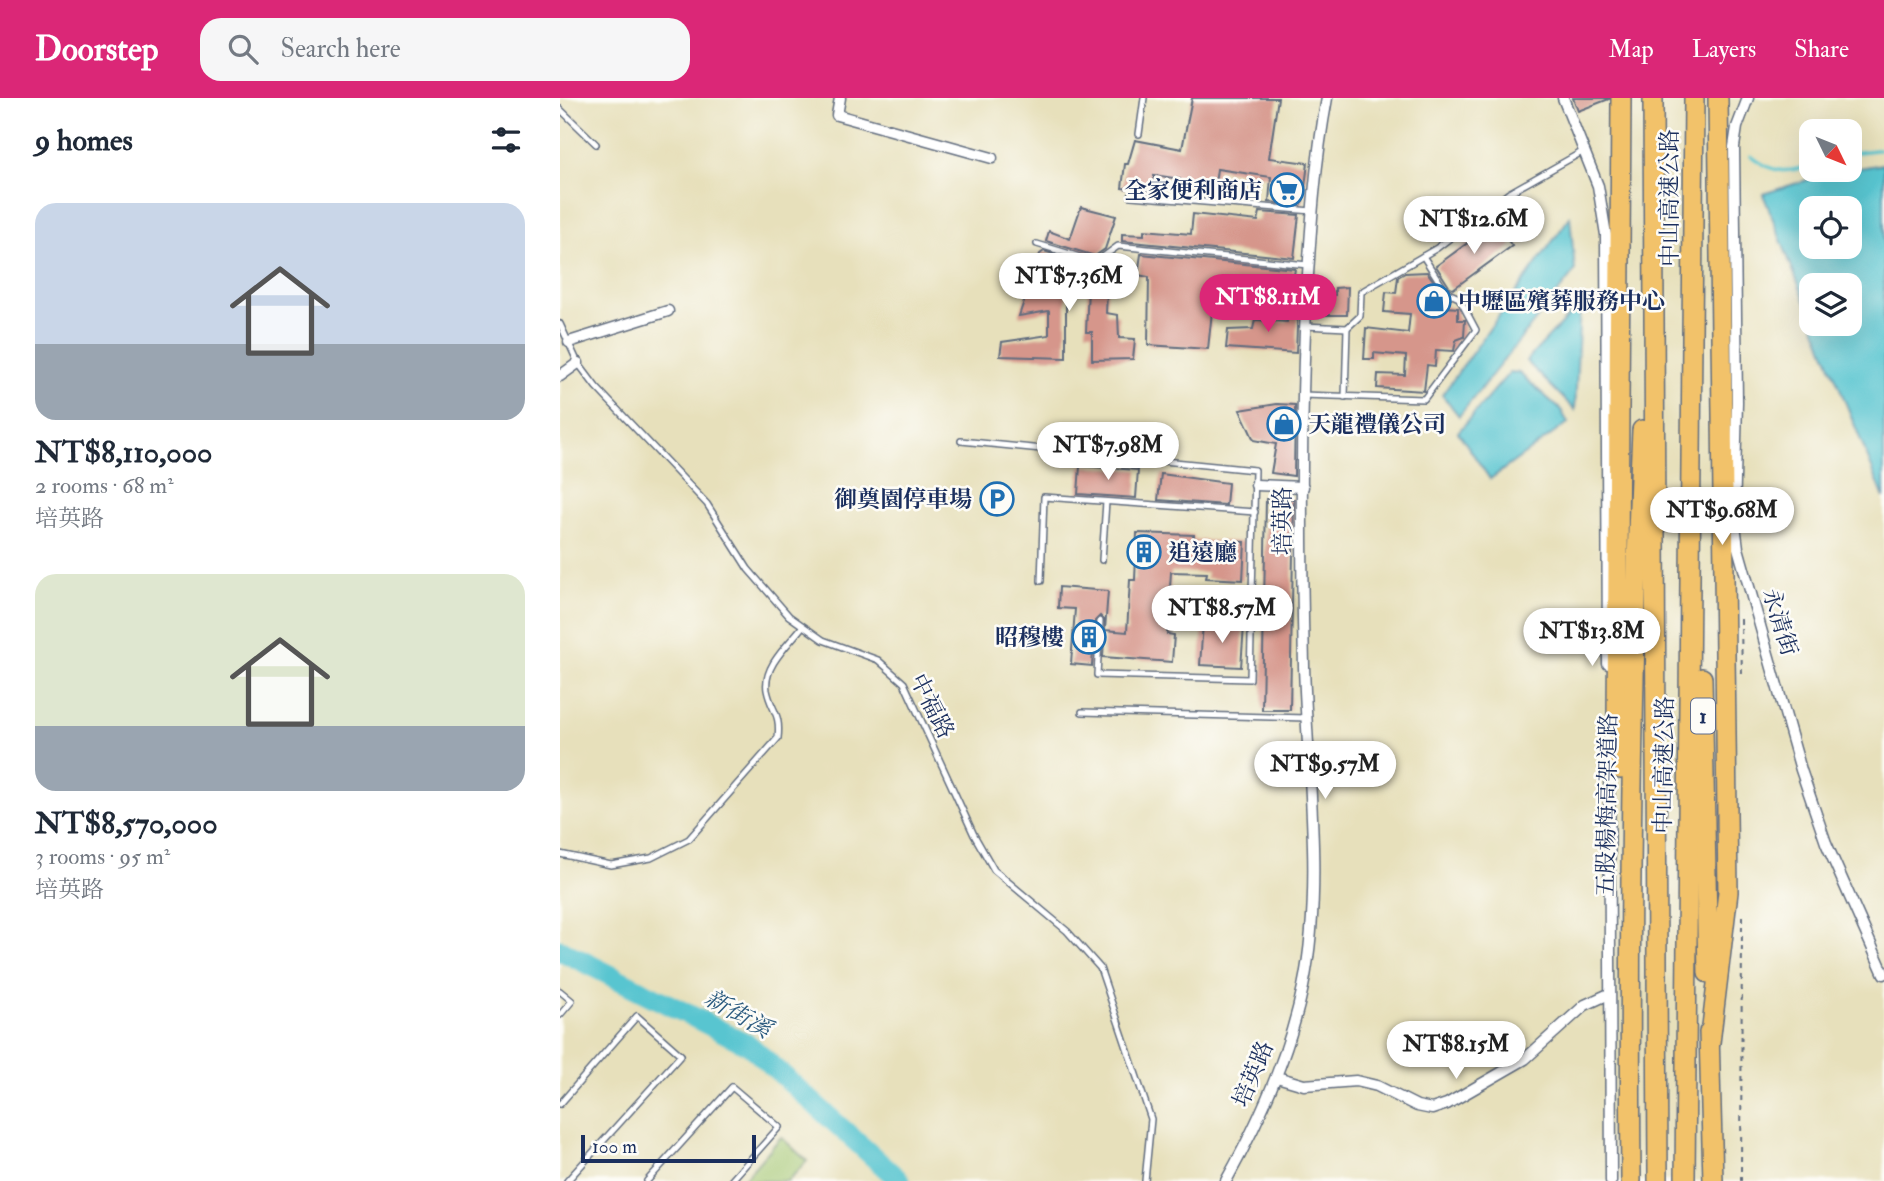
<!DOCTYPE html>
<meta charset="utf-8">
<style>
:root{--surface:#fff;--page:#f6f6f7;--text:#1f2937;--muted:#747a83;--accent:#db2777}
body{margin:0;font-family:"IM FELL Double Pica","Noto Serif TC",serif;background:var(--page);color:var(--text);height:100vh;display:flex;flex-direction:column;font-size:26px;white-space:nowrap}
*{box-sizing:border-box;margin:0}
p{font-size:23px;color:var(--muted)}
.icon{flex:none;width:38px;height:38px;fill:none;stroke:currentColor;stroke-width:2;stroke-linecap:round;stroke-linejoin:round}
.map{position:relative;flex:1;overflow:hidden}
.details{display:flex;flex-direction:column;background:var(--surface);width:560px}
.details>*{flex:none}
.needle{width:46px;rotate:133deg}
.tools{position:absolute;left:1239px;top:21px;display:grid;gap:14px}
.tools a{display:grid;place-items:center;width:63px;height:63px;border-radius:14px;background:var(--surface);box-shadow:0 7px 28px #0002;font-size:35px}
.scale{position:absolute;left:21px;bottom:18px;width:175px;box-sizing:border-box;padding-left:7px;border:4px solid #1b2f5e;border-top:0;font-size:19px;line-height:24px;white-space:nowrap;color:#1b2f5e;-webkit-text-stroke:5px #fdfcf7;paint-order:stroke}
.price{position:absolute;translate:-50% -60px;padding:0 16px;border-radius:24px;background:#fff;color:#222;font-size:23px;line-height:46px;filter:drop-shadow(0 2px 4px #0008)}
.price::after{content:'';position:absolute;left:50%;top:42px;width:21px;height:16px;margin-left:-10px;background:inherit;clip-path:polygon(0 0,100% 0,50% 100%)}
.price.on{background:var(--accent);color:#fff}
ul{padding:0;list-style:none}
li{display:grid;align-content:center;gap:14px;height:371px;padding:0 35px}
li span{display:grid;place-items:center;height:217px;border-radius:21px;color:#555}
li>.icon{margin-inline-start:auto}
span .icon{width:126px;height:126px;fill:#fffc;stroke-width:1}
li b{font-size:30px}
h2{display:flex;justify-content:space-between;align-items:center;height:84px;padding:0 35px;font-size:30px}
header{display:flex;align-items:center;gap:42px;box-sizing:border-box;height:98px;padding:0 35px;background:var(--accent);color:#fff}
header strong{font-size:33px}
nav{display:flex;gap:38px;margin-inline-start:auto;font-size:24px}
.search{width:490px;height:63px;background:var(--page);display:flex;align-items:center;gap:18px;box-sizing:border-box;padding:0 24px;border-radius:21px;color:var(--muted);font-size:26px}
main{display:flex;flex:1;min-height:0}
.map>svg:first-child{display:block}
</style>
<header>
<strong>Doorstep</strong>
<div class="search"><svg class="icon" aria-label="search" viewBox="0 0 24 24"><circle cx="10" cy="10" r="6"/><path d="M15 15l6 6"/></svg>Search here</div>
<nav><a>Map</a><a>Layers</a><a>Share</a></nav>
</header>
<main>
<section class="details">
<h2>9 homes<svg class="icon" aria-label="filters" viewBox="0 0 24 24"><path d="M4 7h16M4 17h16"/><circle cx="9" cy="7" r="2"/><circle cx="15" cy="17" r="2"/></svg></h2>
<ul>
<li><span style="background:linear-gradient(#c9d6e8 65%,#9aa5b1 0)"><svg class="icon" aria-label="home" viewBox="0 0 24 24"><path d="M3 11l9-7 9 7M6 9v11h12V9"/></svg></span><div><b>NT$8,110,000</b><p>2 rooms · 68 m²</p><p>培英路</p></div></li>
<li><span style="background:linear-gradient(#dfe7d0 70%,#9aa5b1 0)"><svg class="icon" aria-label="home" viewBox="0 0 24 24"><path d="M3 11l9-7 9 7M6 9v11h12V9"/></svg></span><div><b>NT$8,570,000</b><p>3 rooms · 95 m²</p><p>培英路</p></div></li>
</ul>
</section>
<div class="map">
<svg width="1324" height="1083" viewBox="0 0 1324 1083">
<rect width="100%" height="100%" fill="#fdfcf7"/>
<filter id="ink" filterUnits="userSpaceOnUse"><feTurbulence type="fractalNoise" baseFrequency=".0143" numOctaves="2"/><feDisplacementMap in="SourceGraphic" scale="14" xChannelSelector="R" yChannelSelector="G"/><feConvolveMatrix kernelMatrix="1 2 1 2 8 2 1 2 1" color-interpolation-filters="sRGB"/></filter>
<filter id="wash" filterUnits="userSpaceOnUse"><feTurbulence type="fractalNoise" baseFrequency=".00686" numOctaves="4" result="noise"/><feDisplacementMap in="SourceGraphic" scale="28" xChannelSelector="R" yChannelSelector="G"/><feGaussianBlur stdDeviation="1.57" result="paint"/><feColorMatrix in="noise" values="0 0 0 0 0 0 0 0 0 0 0 0 0 0 0 0 0 1.4 0 .05"/><feComposite in="paint" operator="in"/></filter>
<g filter="url(#wash)">
<rect width="100%" height="100%" fill="#e7e0bb"/>
<path fill="#a1c56e" stroke="#5e7a66" stroke-width="2" d="M221,1039L247,1063L228,1083H182Z"/>
<g fill="#58c5d0" stroke="#3a7a97" stroke-width="2" fill-rule="evenodd">
<path d="M1324,66V400L1254,226H1290V187H1251V218L1203,96L1269,75ZM1290,110V149H1251V110Z"/>
<path d="M1010,119L1015,173L899,318L882,297Z"/>
<path d="M1020,206L1015,312L966,263Z"/>
<path d="M950,274L959,275L1001,312L1008,325L930,381L898,334Z"/>
</g>
<g fill="none" stroke-linecap="round" stroke-linejoin="round">
<g stroke="#58c5d0" stroke-width="3.5">
<path d="M1290,55L1324,51"/>
<path d="M1191,58C1212,75 1226,76 1251,67"/>
</g>
<path stroke="#58c5d0" stroke-width="21" d="M0,852L189,947L340,1083"/>
</g>
<g id="blocks">
<g fill="#d6968b">
<path d="M632,0H718L709,60L748,65L743,104L740,107L709,104L711,79L657,71L654,93L619,88L620,81L594,77V93L562,90L565,66H568L575,42L622,51Z"/>
<path d="M1013,0H1049V1L1018,13Z"/>
<path d="M521,109L556,118L545,151L535,158L486,143L489,133L510,141Z"/>
<path d="M700,114L739,117L734,160L562,143V136L584,137V132L631,136L633,116L698,123Z"/>
<path d="M935,125L952,148L893,191L890,190L876,168Z"/>
<path d="M484,153L534,169L540,168L539,172H548L546,215L558,217L559,240L575,241L573,261L532,262V234H526L529,169L516,168L513,194L506,193V260L440,258L442,244L489,237V213L459,218L480,156Z"/>
<path d="M581,156L735,171L732,189L655,185L648,251L588,247L589,179L578,177Z"/>
<path d="M867,174L886,200V209L898,210V222H905L904,239L896,242L894,253L876,252L875,268L867,267L864,293L817,290L818,276L845,277L846,258L814,255V261H804L806,230L848,235L850,216L824,214L826,194L836,195L838,179L845,175Z"/>
<path d="M788,189L787,217H764L765,198L775,197V190Z"/>
<path d="M729,202H738L736,255L666,250L668,232L693,231L695,222L727,224Z"/>
<path d="M717,306L735,307L734,378L711,375L716,346L694,342L680,312Z"/>
<path d="M520,368L578,372L576,400L518,396Z"/>
<path d="M601,376L668,385L666,407L598,402Z"/>
<path d="M706,401H734L730,612H702Z"/>
<path d="M577,435L634,437V442L685,444L683,482L646,480L647,475L611,474L607,536L614,537L612,564L543,559L545,523L540,518L535,523L532,568L511,566L515,511L498,510L499,489L548,493L545,532L567,534L570,482H575Z"/>
<path d="M643,525L684,528L681,569L640,567Z"/>
</g>
</g>
</g>
<g filter="url(#ink)">
<use href="#blocks" fill-opacity="0" stroke="#626d7f" stroke-width="2"/>
<g fill="none" stroke-linecap="round" stroke-linejoin="round">
<defs>
<g id="lane">
<path d="M0,11L36,46"/>
<path d="M579,36L584,0"/>
<path d="M571,98L752,113"/>
<path d="M477,146L536,164L558,148L748,167"/>
<path d="M0,226L18,265L36,289L147,406L188,471L229,518L263,542L318,562L344,585L414,737L434,772L507,833L540,870L591,1021L585,1083"/>
<path d="M745,228L787,230L800,218L801,194L877,150L949,95L1022,54"/>
<path d="M742,297L864,301L916,232L899,200L886,194L863,158"/>
<path d="M785,299L787,230"/>
<path d="M401,343L695,372L690,581L537,577L540,523"/>
<path d="M542,462L546,404"/>
<path d="M481,483L484,399L695,414"/>
<path d="M522,614L746,620"/>
<path d="M0,756L51,767L91,760L129,741L218,640C221,614 211,613 207,592C203,568 229,546 242,529"/>
<path d="M0,893L12,903L0,917"/>
<path d="M0,1006L77,918L121,957L7,1083"/>
<path d="M87,1083L172,989L219,1029L171,1083"/>
</g>
<g id="street">
<path d="M280,0L277,17L432,60"/>
<path d="M1003,0L1038,88L1046,137L1048,566"/>
<path d="M1188,0L1177,29L1174,49L1177,304L1174,419L1178,450L1241,672L1266,745L1324,876"/>
<path d="M9,244L108,213"/>
<path d="M0,278L18,265"/>
<path d="M696,387L743,389"/>
<path d="M1049,631L1051,1083"/>
<path d="M717,979L744,987L796,983L817,988L857,1008L872,1011L887,1006L965,961L1025,907L1049,896"/>
<path d="M666,1083C700,1022 729,957 743,889C764,790 747,669 744,568C741,443 740,317 747,192C751,128 755,64 767,0"/>
</g>
<g id="highway">
<path d="M1093,0L1098,1083"/>
<path d="M1142,580L1148,875"/>
<path d="M1060,671L1057,620L1061,0"/>
<path d="M1149,934L1153,1083"/>
<path d="M1150,945L1168,794L1158,0"/>
<path d="M1071,1083C1069,833 1071,582 1082,332"/>
<path d="M1125,1083L1134,0"/>
</g>
</defs>
<use href="#lane" stroke="#626d7f" stroke-width="8"/>
<use href="#street" stroke="#626d7f" stroke-width="13"/>
<use href="#highway" stroke="#626d7f" stroke-width="22"/>
<g stroke="#626d7f" stroke-width="2" stroke-dasharray="5 5" stroke-linecap="butt">
<path d="M1181,521L1182,581"/>
<path d="M1181,1083L1182,818"/>
</g>
<use href="#lane" stroke="#fff" stroke-width="5"/>
<use href="#street" stroke="#fff" stroke-width="10"/>
<use href="#highway" stroke="#f2c26a" stroke-width="19"/>
</g>
</g>
<defs>
<symbol id="supermarket-ring" viewBox="-11 -11 22 22"><circle r="9.5" fill="#fdfcf7" stroke="#1f6fb2" stroke-width="1.5"/><path d="M-6-5.5h2.5l.6 2H6L4.5 2H-2.5L-4.4-4H-6ZM-1.5 3.2a1.3 1.3 0 1 0 .1 0ZM3 3.2a1.3 1.3 0 1 0 .1 0Z" fill="#1f6fb2"/></symbol>
<symbol id="shop-ring" viewBox="-11 -11 22 22"><circle r="9.5" fill="#fdfcf7" stroke="#1f6fb2" stroke-width="1.5"/><path d="M-5-2.5h2.3a2.7 3.5 0 0 1 5.4 0H5L5.5 6h-11ZM-1.5-2.5h3a1.5 2.3 0 0 0-3 0Z" fill="#1f6fb2"/></symbol>
<symbol id="parking-ring" viewBox="-11 -11 22 22"><circle r="9.5" fill="#fdfcf7" stroke="#1f6fb2" stroke-width="1.5"/><path d="M-3.5-5.5H1a3.5 3.5 0 0 1 0 7H-1V5.5H-3.5ZM-1-3.4V-.6H.8a1.4 1.4 0 0 0 0-2.8Z" fill="#1f6fb2"/></symbol>
<symbol id="building-ring" viewBox="-11 -11 22 22"><circle r="9.5" fill="#fdfcf7" stroke="#1f6fb2" stroke-width="1.5"/><path d="M-4-6H4V6H1V3H-1V6H-4ZM-2.5-4.3h1.7v1.8h-1.7ZM.8-4.3h1.7v1.8H.8ZM-2.5-1h1.7V.8h-1.7ZM.8-1h1.7V.8H.8Z" fill="#1f6fb2"/></symbol>
</defs>
<g fill-rule="evenodd">
<use href="#supermarket-ring" x="708" y="73" width="38" height="38"/>
<use href="#shop-ring" x="855" y="184" width="38" height="38"/>
<use href="#shop-ring" x="705" y="307" width="38" height="38"/>
<use href="#parking-ring" x="418" y="382" width="38" height="38"/>
<use href="#building-ring" x="565" y="435" width="38" height="38"/>
<use href="#building-ring" x="510" y="520" width="38" height="38"/>
</g>
<g text-anchor="middle" dominant-baseline="central" stroke-width="5" stroke-linejoin="round" paint-order="stroke">
<rect fill="#fdfcf7" stroke="#5f6c8c" stroke-width="2" x="1131" y="600.5" width="24" height="35" rx="5"/>
<g font-size="21" font-weight="bold" fill="#1b2f5e">
<text x="1143" y="618">1</text>
</g>
<g font-size="23" font-weight="bold" fill="#1b2f5e" stroke="#fdfcf7" text-anchor="end">
<text x="702" y="92">全家便利商店</text>
<text x="898" y="203" text-anchor="start">中壢區殯葬服務中心</text>
<text x="748" y="326" text-anchor="start">天龍禮儀公司</text>
<text x="412" y="401">御奠園停車場</text>
<text x="608" y="454" text-anchor="start">追遠廳</text>
<text x="504" y="539">昭穆樓</text>
</g>
<g font-size="23" fill="#1b2f5e" stroke="#fdfcf7">
<text transform="translate(1109 100) rotate(-90)">中山高速公路</text>
<text transform="translate(722 423) rotate(-90)">培英路</text>
<text transform="translate(1220 524) rotate(73)">永清街</text>
<text transform="translate(372 608) rotate(63)">中福路</text>
<text transform="translate(1104 667) rotate(-89)">中山高速公路</text>
<text transform="translate(1047 707) rotate(-89)">五股楊梅高架道路</text>
<text transform="translate(693 976) rotate(-67)">培英路</text>
</g>
<g font-size="24" font-style="italic" fill="#2d5c80" stroke="#fdfcf7">
<text transform="translate(178 916) rotate(30)">新街溪</text>
</g>
</g>
</svg>
<div class="tools">
<a><svg class="needle" viewBox="-14 -14 28 28"><path d="M0-13l5 13h-10z" fill="#e53935"/><path d="M0 13l5-13h-10z" fill="#747a83"/></svg></a>
<a><svg class="icon" aria-label="locate" viewBox="0 0 24 24"><circle cx="12" cy="12" r="6"/><path d="M12 2v4M12 18v4M2 12h4M18 12h4"/></svg></a>
<a><svg class="icon" aria-label="layers" viewBox="0 0 24 24"><path d="M12 4l9 5-9 5-9-5zM3 14l9 5 9-5"/></svg></a>
</div>
<div class="scale">100 m</div>
<b class="price" style="left:914px;top:158px">NT$12.6M</b>
<b class="price" style="left:509px;top:215px">NT$7.36M</b>
<b class="price on" style="left:708px;top:236px">NT$8.11M</b>
<b class="price" style="left:548px;top:384px">NT$7.98M</b>
<b class="price" style="left:1162px;top:449px">NT$9.68M</b>
<b class="price" style="left:662px;top:547px">NT$8.57M</b>
<b class="price" style="left:1032px;top:570px">NT$13.8M</b>
<b class="price" style="left:765px;top:703px">NT$9.57M</b>
<b class="price" style="left:896px;top:983px">NT$8.15M</b>
</div>
</main>
